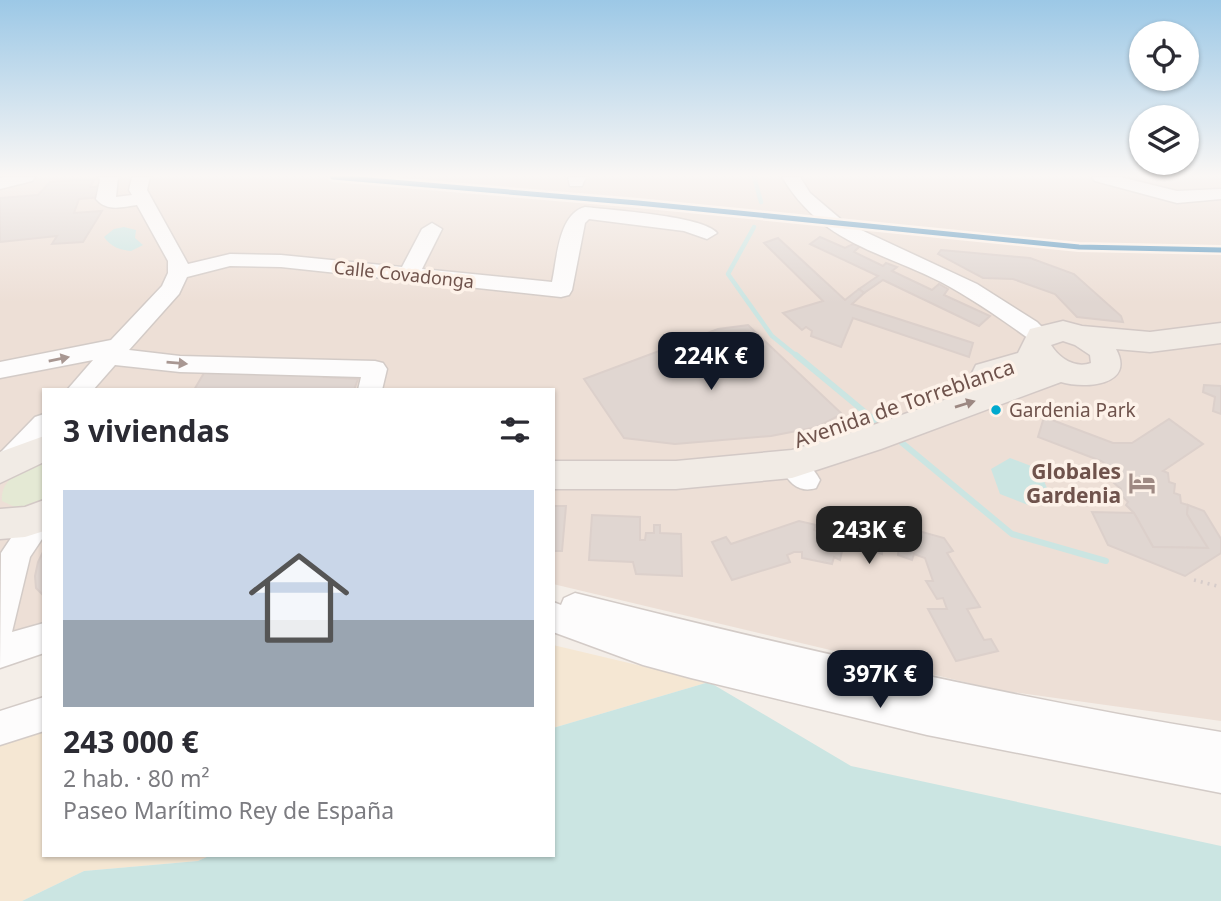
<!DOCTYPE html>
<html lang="es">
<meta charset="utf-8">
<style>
:root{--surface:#fff;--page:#f7f7f7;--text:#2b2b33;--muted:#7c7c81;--accent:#111827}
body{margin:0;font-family:"Noto Sans",sans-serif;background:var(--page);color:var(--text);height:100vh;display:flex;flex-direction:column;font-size:26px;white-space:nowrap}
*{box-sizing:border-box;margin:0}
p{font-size:23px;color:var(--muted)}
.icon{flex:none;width:38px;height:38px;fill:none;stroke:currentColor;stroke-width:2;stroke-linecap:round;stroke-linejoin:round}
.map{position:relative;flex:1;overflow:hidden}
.side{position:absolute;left:42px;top:388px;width:513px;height:469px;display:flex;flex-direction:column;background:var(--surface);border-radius:0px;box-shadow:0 2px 5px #0004}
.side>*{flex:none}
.fabs{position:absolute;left:1129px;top:21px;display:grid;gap:14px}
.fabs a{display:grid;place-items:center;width:70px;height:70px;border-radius:50%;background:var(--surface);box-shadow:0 2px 5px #0004;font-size:35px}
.price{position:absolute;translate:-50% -60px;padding:0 16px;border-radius:14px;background:var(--accent);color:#fff;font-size:23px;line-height:46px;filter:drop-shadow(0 2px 4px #0008)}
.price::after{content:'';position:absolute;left:50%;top:42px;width:21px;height:16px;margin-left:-10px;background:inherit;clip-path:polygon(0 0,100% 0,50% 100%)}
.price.current{background:#222;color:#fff}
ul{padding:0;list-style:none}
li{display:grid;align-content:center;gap:14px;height:371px;padding:0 21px}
li span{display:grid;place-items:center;height:217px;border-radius:0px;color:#555}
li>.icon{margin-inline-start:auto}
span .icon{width:126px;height:126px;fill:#fffc;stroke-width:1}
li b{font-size:30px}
h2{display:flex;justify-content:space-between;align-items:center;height:84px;padding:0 21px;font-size:30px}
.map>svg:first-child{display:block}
</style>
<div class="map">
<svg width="1221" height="901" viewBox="0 0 1221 901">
<rect width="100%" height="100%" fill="#f4eee8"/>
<path fill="#eddfd6" d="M0,177H1221V721L998,690L553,584V390H44V622L0,634Z"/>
<path fill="#e4e9d4" d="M44,458V501L17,508L2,501C0,477 26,468 44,458Z"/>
<g fill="#f5e7d3">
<path d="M553,645L709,682L553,728Z"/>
<path d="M44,719V856H209L198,861L84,871L22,901H0V734Z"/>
</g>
<g fill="#cbe5e2">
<path d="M124,227L136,230L135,238L143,245L131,251C120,250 111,247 104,237L114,229Z"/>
<path d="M1010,458L1039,469L1049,493L1028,505L1000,494L991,469Z"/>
<path d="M709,682L851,766L1221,846V901H22L84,871L198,861L209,856H553V728Z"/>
</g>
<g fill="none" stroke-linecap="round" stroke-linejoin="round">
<g stroke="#cbe5e2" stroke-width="4.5">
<path d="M754,177L761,202"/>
<path d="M754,227L728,274L772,336L798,357"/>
</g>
<g stroke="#cbe5e2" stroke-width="6">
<path d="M796,355L884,428"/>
<path d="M895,437L1012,534L1106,561"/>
</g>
</g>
<g fill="#e0d6d1" stroke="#dcd0cb" stroke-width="2">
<path d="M95,179L90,187L104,186L102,197L79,199L74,213L102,211L83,242L52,244L57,236L0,242V198L38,195L50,182Z"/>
<path d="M820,237L845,248L853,244L860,246L854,252L883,266L886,263L897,267L892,271L932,290L939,284L948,289L944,295L990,316L979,326L883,280L864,293L859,289L878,276L810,244Z"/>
<path d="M778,238L845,300L859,289L864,293L852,304L973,343L969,357L853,318L841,347L811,336L812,331L806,327L802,330L783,313L823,301L764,243Z"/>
<path d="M941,250L1030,258L1074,274L1121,316L1123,322L1077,317L1055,294L1013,279L983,278L938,254Z"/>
<path d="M748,325L842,414L817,427L771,436L675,444L624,438L584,379L718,329Z"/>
<path d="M204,373H325L324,377L358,379L354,390H194Z"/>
<path d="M1204,385L1221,386V414L1213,411L1215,397L1203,392Z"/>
<path d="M1044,417L1113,443H1132L1169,419L1203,444L1163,471L1168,473L1169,482L1175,484L1174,493L1180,495L1181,503L1188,505L1187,514L1208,548L1153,547L1134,513L1126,505L1128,502L1120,494L1121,489L1114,483L1118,480L1109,470L1113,469L1101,461L1038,437Z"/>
<path d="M1188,505L1204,511L1221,539V553L1185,576L1108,545L1092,512L1134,513L1153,547L1208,548L1187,514Z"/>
<path d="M553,506H566L562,551H553Z"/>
<path d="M843,510L944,538L953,551L947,553L980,607L967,609L984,640L991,639L998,651L956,661L928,609H947L943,598L937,599L926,581H933L925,558L914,554L912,560L898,555L899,545L888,541L889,548L882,546V554L850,542V548L843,547L840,560L834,557L832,564L802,558V552H794L787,555L790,562L732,580L712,542L726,537L731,544L799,521L816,525L814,530L825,534L827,523L839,525Z"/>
<path d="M592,515L640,517V540H645L646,533H654V525H660V533L681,534L682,576L636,574L633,562L589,560Z"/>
<path d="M44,550V596L36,588L35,576L38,562Z"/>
</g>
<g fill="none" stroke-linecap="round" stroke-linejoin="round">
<defs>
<g id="minor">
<path d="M7,177H35L32,181L0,189V178Z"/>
<path d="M98,177H118L116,197L132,195L129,190L132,177H150L147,190L188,264L230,254L281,255L402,267L422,229L432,223L442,229L422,269L552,282C557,260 558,214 585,207C610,210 704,216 717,233L707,239L684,231L589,219L585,223L572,290L569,295L561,297L281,267L230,266L187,277L179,294L129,350L180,356L375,361L383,363L387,369L382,390H358L361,377L180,372L115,365L93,390H67L93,360L0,378V362L111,340L162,286L168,273V261L137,205C122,207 107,212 96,199L100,180Z"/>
<path d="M568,177H586L582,186H570Z"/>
<path d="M782,177H800L810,193L844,222L977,284L1037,322L1051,336L1048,341L1040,344L1032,341C1003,320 973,299 941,282C877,250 822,243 782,177Z"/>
<path d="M1092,177H1120L1177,191L1221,189V199L1177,203L1095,181Z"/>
<path d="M44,414V441L13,474L0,475V453L35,417Z"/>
<path d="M792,453C805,458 813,468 820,480L816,488C797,494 787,480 779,464L783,456Z"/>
<path d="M41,504L44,505V536L30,557L12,632L44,623V653L0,668L1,553L31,508Z"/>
<path d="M575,593C789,647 1003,696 1221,732V793L927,735L691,678L643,665L553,632V602L561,605L564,598Z"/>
<path d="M44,697V731L0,745V711Z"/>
</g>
<g id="major">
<path d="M1063,321L1082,326L1150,332L1221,323V343L1150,352L1116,349C1136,386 1084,389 1061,382L881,449L792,478L676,489H553V461H676L792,450L862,429L1018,374L987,384L976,381L972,373L976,365L1018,353L1030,329ZM1063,341L1075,345L1090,355L1091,363C1075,369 1059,358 1051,345Z"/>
<path d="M44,436V462L0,483V452Z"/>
<path d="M44,500V531L25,537L0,539V509L25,507Z"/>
</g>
</defs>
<use href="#minor" stroke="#d3cbc7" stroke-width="3"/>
<use href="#major" stroke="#d3c9c6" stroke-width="3"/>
<path stroke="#d6ccca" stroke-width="3.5" stroke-dasharray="2 5" stroke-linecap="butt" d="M1194,580L1221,587"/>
<use href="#minor" fill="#fdfcfc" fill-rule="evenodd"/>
<use href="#major" fill="#f1ebe5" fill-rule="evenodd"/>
<defs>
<path id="rail-1" d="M333,177L638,203L1079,247L1221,250"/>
</defs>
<use href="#rail-1" stroke="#fdf2e9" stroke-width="10"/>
<use href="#rail-1" stroke="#619bc1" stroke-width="5"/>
</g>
<defs><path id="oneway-solid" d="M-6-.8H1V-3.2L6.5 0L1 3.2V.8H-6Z" transform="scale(1.75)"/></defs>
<g fill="#a89792">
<use href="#oneway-solid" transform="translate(59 359) rotate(-11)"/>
<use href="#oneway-solid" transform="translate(177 363) rotate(5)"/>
</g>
<use fill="#9c8882" href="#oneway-solid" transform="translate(965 404) rotate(-17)"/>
<linearGradient id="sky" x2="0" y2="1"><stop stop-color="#9cc8e6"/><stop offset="0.58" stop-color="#faf7f5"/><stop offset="1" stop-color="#faf7f5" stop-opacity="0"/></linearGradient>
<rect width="1221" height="303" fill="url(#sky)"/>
<defs>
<symbol id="hotel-bare" viewBox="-9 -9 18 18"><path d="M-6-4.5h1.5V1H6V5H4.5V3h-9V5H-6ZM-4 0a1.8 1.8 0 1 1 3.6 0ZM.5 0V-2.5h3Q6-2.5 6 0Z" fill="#9e8983" stroke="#fdf2e9" stroke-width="2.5" paint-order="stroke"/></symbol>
</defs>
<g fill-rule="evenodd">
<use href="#hotel-bare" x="1123" y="464" width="38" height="38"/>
</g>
<circle fill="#00a9ce" stroke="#fdf2e9" stroke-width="2.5" cx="996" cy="410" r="6"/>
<g text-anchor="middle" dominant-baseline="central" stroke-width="7" stroke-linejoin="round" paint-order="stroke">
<g font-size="18" fill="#6f534c" stroke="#fdf2e9">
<text transform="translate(404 274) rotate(6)">Calle Covadonga</text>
</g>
<g font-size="19" fill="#6f534c" stroke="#fdf2e9" text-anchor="start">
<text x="1009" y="410">Gardenia Park</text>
</g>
<g font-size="21" fill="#6f534c" stroke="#fdf2e9">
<text transform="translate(904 403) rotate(-19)">Avenida de Torreblanca</text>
</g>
<g font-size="21" font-weight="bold" fill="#6f534c" stroke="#fdf2e9" text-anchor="end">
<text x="1121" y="471">Globales<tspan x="1121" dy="24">Gardenia</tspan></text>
</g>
</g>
</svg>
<div class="fabs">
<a><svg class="icon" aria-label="locate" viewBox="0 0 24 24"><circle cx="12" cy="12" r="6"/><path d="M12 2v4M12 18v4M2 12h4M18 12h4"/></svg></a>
<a><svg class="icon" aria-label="layers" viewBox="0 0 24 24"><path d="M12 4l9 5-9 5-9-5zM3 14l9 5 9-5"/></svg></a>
</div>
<b class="price" style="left:711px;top:392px">224K €</b>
<b class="price current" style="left:869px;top:566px">243K €</b>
<b class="price" style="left:880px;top:710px">397K €</b>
<section class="side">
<h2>3 viviendas<svg class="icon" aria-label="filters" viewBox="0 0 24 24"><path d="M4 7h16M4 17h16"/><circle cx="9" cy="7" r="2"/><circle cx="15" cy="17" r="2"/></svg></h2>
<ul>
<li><span style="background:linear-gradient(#c9d6e8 60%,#9aa5b1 0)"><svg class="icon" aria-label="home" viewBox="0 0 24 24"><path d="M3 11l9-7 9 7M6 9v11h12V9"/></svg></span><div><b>243 000 €</b><p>2 hab. · 80 m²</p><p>Paseo Marítimo Rey de España</p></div></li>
</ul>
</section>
</div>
